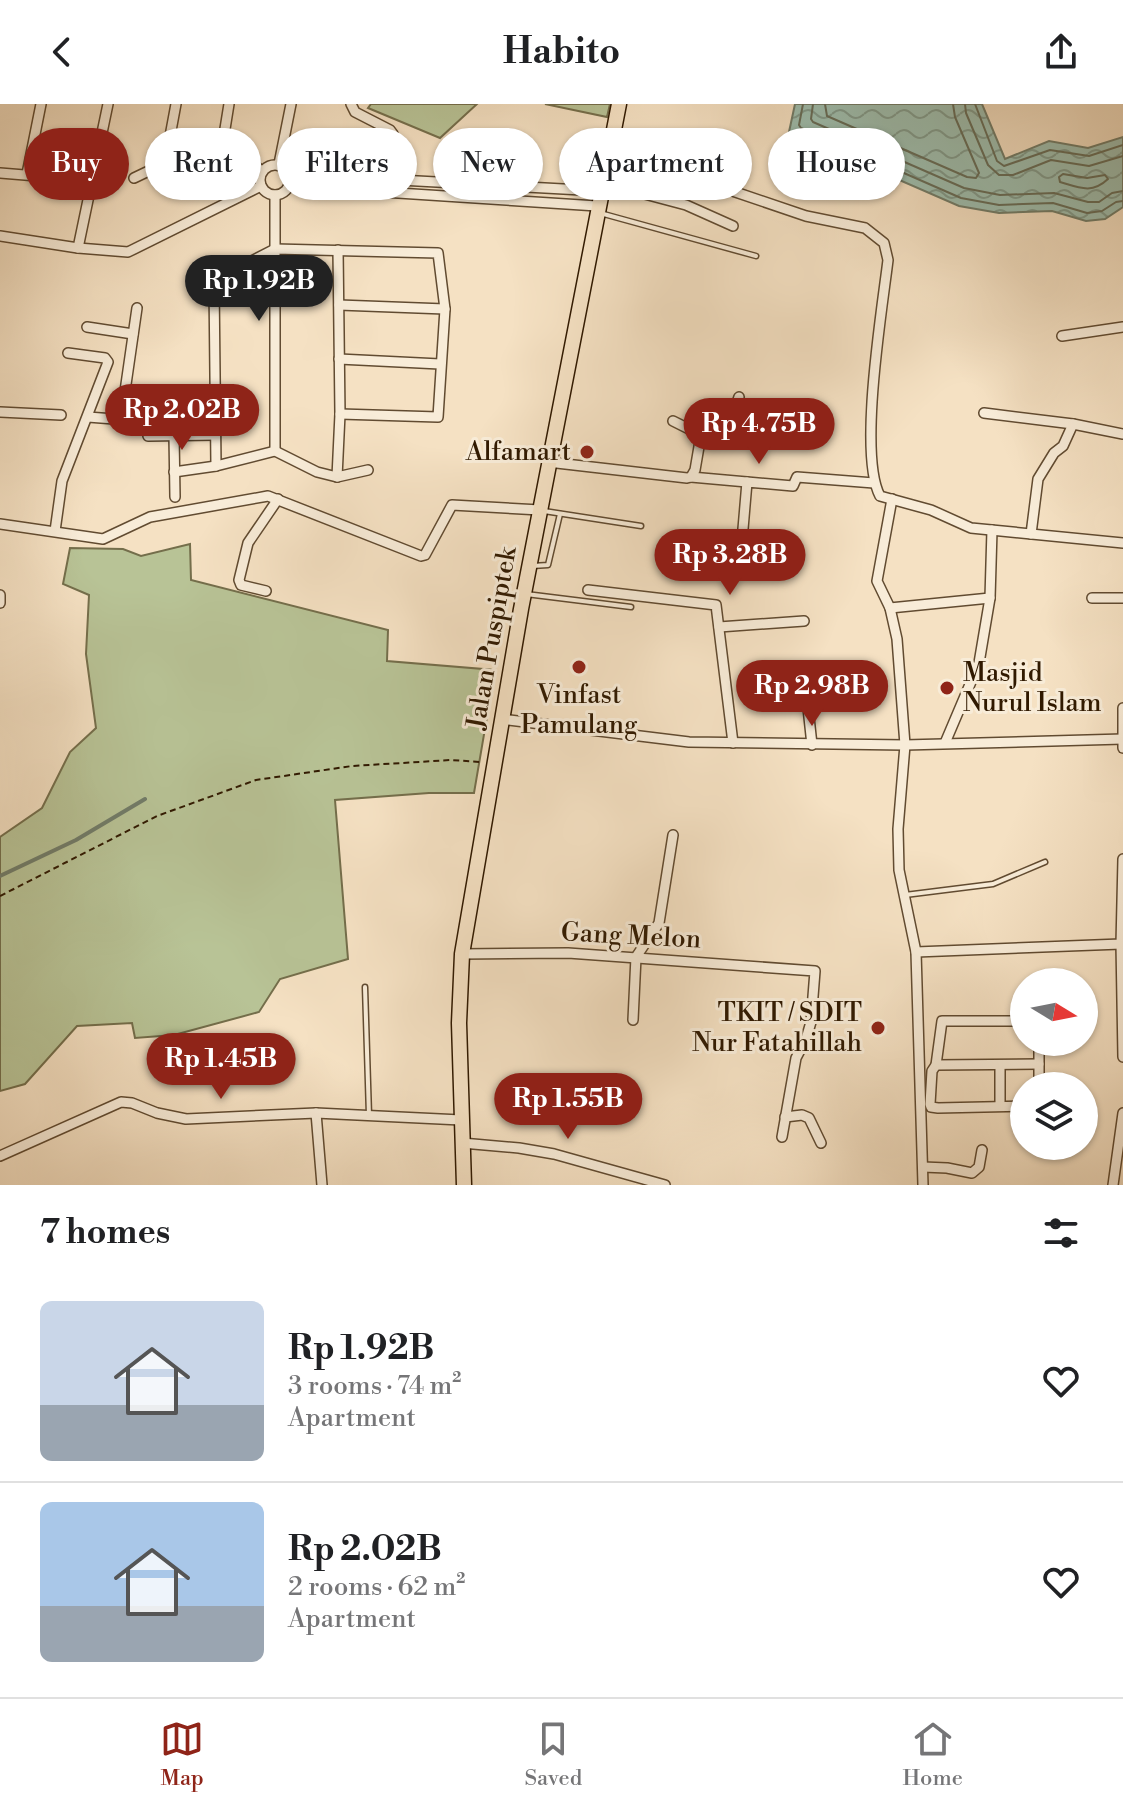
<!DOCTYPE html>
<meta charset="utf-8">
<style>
:root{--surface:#fff;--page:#f6f6f6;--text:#202124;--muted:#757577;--line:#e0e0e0;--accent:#8f2418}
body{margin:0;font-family:"Libre Bodoni",serif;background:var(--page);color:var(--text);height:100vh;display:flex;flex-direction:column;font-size:30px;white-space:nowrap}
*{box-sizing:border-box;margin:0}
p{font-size:26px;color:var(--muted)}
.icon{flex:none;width:44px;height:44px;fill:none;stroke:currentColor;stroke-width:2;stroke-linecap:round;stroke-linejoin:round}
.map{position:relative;height:1081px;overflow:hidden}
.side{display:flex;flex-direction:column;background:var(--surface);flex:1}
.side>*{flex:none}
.hud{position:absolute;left:24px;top:24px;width:1076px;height:72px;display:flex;gap:16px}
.needle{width:52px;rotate:100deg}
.buttons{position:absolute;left:1010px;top:864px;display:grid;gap:16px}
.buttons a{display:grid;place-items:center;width:88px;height:88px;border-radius:50%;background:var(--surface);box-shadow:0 2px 6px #0004;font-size:40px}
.price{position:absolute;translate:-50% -68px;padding:0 18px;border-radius:28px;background:var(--accent);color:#fff;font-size:26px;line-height:52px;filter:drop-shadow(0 2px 4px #0008)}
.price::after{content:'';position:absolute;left:50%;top:48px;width:24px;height:18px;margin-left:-12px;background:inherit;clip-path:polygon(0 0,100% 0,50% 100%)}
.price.selected{background:#222;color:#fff}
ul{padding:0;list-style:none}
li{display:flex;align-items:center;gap:24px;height:200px;padding:0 40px}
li+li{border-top:2px solid var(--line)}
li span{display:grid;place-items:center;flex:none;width:224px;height:160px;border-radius:12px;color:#555}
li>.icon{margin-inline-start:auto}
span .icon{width:96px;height:96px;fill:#fffc;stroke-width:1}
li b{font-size:34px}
h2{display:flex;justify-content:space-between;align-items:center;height:96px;padding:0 40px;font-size:34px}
.chip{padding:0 28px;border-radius:36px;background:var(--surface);box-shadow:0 2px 6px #0004;font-size:28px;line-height:72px}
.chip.selected{background:var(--accent);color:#fff}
header{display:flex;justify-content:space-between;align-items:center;height:104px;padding:0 40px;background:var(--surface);font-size:36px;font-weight:800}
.dock{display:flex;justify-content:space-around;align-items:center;height:112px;border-top:2px solid var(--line);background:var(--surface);font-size:22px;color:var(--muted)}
.dock a{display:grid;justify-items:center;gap:4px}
.dock .selected{color:var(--accent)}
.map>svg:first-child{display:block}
</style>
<header><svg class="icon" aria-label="back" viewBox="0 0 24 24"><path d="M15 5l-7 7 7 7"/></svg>Habito<svg class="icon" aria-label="share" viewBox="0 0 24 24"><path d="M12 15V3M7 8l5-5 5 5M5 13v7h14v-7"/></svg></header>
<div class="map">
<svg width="1123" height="1081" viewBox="0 0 1123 1081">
<defs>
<pattern id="water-waves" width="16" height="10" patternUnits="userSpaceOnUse" patternTransform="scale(2)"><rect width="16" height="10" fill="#9dbeaf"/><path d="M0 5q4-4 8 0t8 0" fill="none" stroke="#809a8c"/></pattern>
</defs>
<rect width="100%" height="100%" fill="#f5e1c3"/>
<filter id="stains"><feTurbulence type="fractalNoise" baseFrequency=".0025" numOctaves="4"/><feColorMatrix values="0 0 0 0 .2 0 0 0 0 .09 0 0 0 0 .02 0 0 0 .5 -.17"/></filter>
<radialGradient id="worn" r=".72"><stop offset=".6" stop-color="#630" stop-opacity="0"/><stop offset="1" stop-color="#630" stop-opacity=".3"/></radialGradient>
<g fill="#b8c396" stroke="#746e4b" stroke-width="2">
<path d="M371,0H477L440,34L368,4Z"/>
<path d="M545,0H610L607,13Z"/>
<path d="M190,440L191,476L388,526L387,557L495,566L474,689H429L335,696L348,855L280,875L259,908L174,931L135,934L132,919L77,922L25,980L0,987V733L42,704L70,648L96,624L86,550L89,491L63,480L70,444L123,445L141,452Z"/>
</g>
<path fill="url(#water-waves)" stroke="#717c69" stroke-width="2" d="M795,0H982L1005,55L1049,37L1088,44L1123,33V103L1105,115L1086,117L1052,107L999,109L959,102L789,28Z"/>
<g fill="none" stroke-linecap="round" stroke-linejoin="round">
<g stroke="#666c58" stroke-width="2">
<path d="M803,0L799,21L801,24L961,94L999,101L1053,99L1087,109L1102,107L1116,98L1123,97"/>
<path d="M813,0L811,15L813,18L964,84L1000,91L1054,89L1088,98H1099L1112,89L1123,87"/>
<path d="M825,0L827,12L967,73L976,74L979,69L955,13L953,0"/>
<path d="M965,0L966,9L988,61L999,71H1013L1051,56L1089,62L1123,52"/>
<path d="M975,0L997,57L1004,62L1050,46L1089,52L1123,41"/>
<path d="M1063,70L1087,74L1105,71L1108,75C1092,90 1080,84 1060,78L1059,73Z"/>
</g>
<path stroke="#717c69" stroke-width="4" d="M0,772L76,736L145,695"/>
<defs>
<g id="service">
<path d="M600,109L756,152"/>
<path d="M544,407L641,422"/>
<path d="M532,462L548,461L560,410"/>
<path d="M526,490L631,503"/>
<path d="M905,791L993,780L1045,758"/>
<path d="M365,883L369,1011"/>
</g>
<g id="minor">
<path d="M351,0L355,8L390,26L393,30L383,75"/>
<path d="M224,31L229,0"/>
<path d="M608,53L697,75L806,112L865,124L884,139L888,156C882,206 858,351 880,392L931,406L971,424L1123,439"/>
<path d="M165,59L176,0"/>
<path d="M279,60L291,0"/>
<circle cx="275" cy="76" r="15"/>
<path d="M0,69L49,73"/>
<path d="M27,70L41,0"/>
<path d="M289,70L600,87"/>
<path d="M134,74L224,31L262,68"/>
<path d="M603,79L686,101L733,122"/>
<path d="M290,82L597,102"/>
<path d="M0,132L78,144L128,148L261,82"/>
<path d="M78,144L108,0"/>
<path d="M339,201L445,205"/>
<path d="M87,223L133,230"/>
<path d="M1062,232L1123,223"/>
<path d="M339,255L440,260"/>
<path d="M0,308L61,311"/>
<path d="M984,309L1073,320L1123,330"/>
<path d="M88,313L114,315L122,308L137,204"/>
<path d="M673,317L701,331L722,330L729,323L739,293"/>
<path d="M174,331L175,393"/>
<path d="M148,332L215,331"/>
<path d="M275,347V91"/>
<path d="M548,358L687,374L691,373L695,366L701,331"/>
<path d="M216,362L214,179L217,175L275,145L438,149L445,205L438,313L340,310"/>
<path d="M174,368L216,362L275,347L317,368L337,373L368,366"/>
<path d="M337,373L340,310L338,146"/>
<path d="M691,373L747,378"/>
<path d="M892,395L877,477L890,504L897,535L905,641L898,725L899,766L916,848L923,1081"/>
<path d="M0,420L103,435L150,413L268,392L421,452L425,451L452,401L540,406"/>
<path d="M55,427L62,377L108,258L105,254L68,249"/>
<path d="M1031,430L1038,375L1054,349L1063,342L1073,320"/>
<path d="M740,460L747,378L793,382L797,373L874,379"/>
<path d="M588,486L716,501L733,639"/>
<path d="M266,487L241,481L239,476L248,439L278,395"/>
<path d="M0,491V499"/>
<path d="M1092,494H1123"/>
<path d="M890,504L990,494"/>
<path d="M719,523L804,517"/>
<path d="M805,576L812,641"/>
<path d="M1123,604V644"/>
<path d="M501,615L689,638L905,641L1123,635"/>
<path d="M945,639L979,559L990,494L992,426"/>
<path d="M1121,840L1123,953"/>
<path d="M916,848L1121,840L1123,755"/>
<path d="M462,850L568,849L815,867L811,918L806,935L796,954L782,1033"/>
<path d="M633,916L636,853L659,819L673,731"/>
<path d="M1024,917H942L936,961L932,967L930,1000L931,1003L938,1004L1024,1002"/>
<path d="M936,961L1039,960"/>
<path d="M1000,961V1002"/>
<path d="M1039,982V938"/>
<path d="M316,1009L322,1081"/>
<path d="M785,1013L802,1011L809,1014L821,1039"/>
<path d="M462,1039L519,1044L554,1050L665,1081"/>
<path d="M0,1052L121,998L132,999L157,1009L186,1015L316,1009L461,1016"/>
<path d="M923,1063L947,1064L972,1069L979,1063L982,1046"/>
<path d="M1113,1081L1123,1009"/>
</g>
<path id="primary" d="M464,1081L459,919L462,850L521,505L619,0"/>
</defs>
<use href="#service" stroke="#614b31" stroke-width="7"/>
<use href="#minor" stroke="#614b31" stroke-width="12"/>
<use href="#primary" stroke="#301900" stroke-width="17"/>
<path stroke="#301900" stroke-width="2" stroke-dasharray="6 4" stroke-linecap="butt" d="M0,792L157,712L256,676L352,662L451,656L480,658"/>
<use href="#service" stroke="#f8ecd8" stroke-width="4"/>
<use href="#minor" stroke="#f8ecd8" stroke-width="9"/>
<use href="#primary" stroke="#f5e1c3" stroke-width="14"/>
</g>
<g fill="#8f2418" stroke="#f8ecd8" stroke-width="3">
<circle cx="587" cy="348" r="8"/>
<circle cx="579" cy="563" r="8"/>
<circle cx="947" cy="584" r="8"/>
<circle cx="878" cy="924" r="8"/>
</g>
<g text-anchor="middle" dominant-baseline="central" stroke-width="6" stroke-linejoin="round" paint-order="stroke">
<g font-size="26" fill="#301900" stroke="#f8ecd8" text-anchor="end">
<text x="571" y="348">Alfamart</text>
<text x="963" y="569" text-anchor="start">Masjid<tspan x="963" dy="30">Nurul Islam</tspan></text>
<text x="579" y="591" text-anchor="middle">Vinfast<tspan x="579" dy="30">Pamulang</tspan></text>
<text x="862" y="909">TKIT / SDIT<tspan x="862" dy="30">Nur Fatahillah</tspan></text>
</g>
<g font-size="26" fill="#301900" stroke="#f8ecd8">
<text transform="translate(492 534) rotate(-80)">Jalan Puspiptek</text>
<text transform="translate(631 832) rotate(3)">Gang Melon</text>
</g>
</g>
<rect width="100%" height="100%" filter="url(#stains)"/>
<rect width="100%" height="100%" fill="url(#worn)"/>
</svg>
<div class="buttons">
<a><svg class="needle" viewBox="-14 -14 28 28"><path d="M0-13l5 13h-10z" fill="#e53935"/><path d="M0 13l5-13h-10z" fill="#757577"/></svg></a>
<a><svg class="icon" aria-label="layers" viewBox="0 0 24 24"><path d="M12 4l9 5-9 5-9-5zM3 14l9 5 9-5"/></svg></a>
</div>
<b class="price selected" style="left:259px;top:219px">Rp 1.92B</b>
<b class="price" style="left:182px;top:348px">Rp 2.02B</b>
<b class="price" style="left:759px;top:362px">Rp 4.75B</b>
<b class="price" style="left:730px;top:493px">Rp 3.28B</b>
<b class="price" style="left:812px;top:624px">Rp 2.98B</b>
<b class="price" style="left:221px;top:997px">Rp 1.45B</b>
<b class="price" style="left:568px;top:1037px">Rp 1.55B</b>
<div class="hud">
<a class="chip selected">Buy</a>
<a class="chip">Rent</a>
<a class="chip">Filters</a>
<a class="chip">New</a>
<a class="chip">Apartment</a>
<a class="chip">House</a>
</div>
</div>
<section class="side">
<h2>7 homes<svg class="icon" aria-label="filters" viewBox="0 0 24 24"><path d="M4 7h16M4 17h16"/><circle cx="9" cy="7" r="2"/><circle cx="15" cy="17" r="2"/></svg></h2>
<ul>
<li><span style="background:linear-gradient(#c9d6e8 65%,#9aa5b1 0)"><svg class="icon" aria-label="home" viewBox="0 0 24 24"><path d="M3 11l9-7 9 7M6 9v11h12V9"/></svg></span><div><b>Rp 1.92B</b><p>3 rooms · 74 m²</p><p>Apartment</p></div><svg class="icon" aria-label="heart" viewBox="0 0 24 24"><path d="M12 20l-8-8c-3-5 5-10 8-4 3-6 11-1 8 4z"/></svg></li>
<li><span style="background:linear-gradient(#a9c7e8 65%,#9aa5b1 0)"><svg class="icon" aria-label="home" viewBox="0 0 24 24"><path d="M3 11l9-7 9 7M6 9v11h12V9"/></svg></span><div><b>Rp 2.02B</b><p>2 rooms · 62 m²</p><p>Apartment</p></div><svg class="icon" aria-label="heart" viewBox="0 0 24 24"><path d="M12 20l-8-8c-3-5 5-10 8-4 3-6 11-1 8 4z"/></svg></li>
</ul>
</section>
<nav class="dock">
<a class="selected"><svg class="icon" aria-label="map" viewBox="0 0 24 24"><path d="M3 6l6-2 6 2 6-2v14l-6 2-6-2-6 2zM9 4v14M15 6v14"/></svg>Map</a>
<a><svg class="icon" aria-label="saved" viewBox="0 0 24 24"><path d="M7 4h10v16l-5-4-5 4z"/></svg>Saved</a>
<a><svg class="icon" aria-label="home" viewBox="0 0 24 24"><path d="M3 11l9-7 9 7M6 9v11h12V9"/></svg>Home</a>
</nav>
